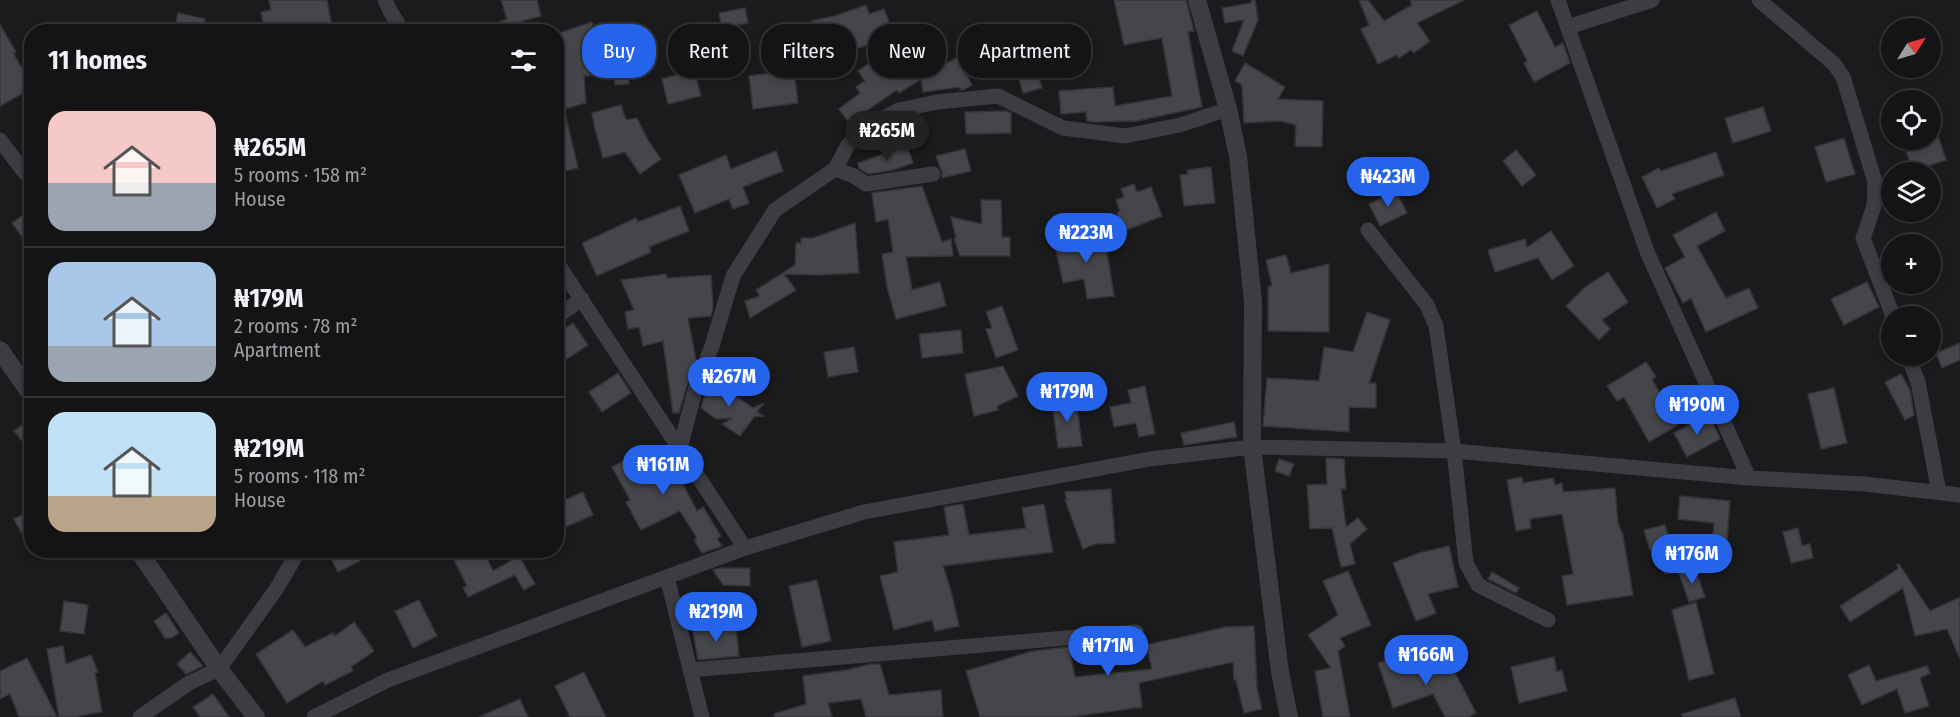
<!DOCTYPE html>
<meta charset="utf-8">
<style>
:root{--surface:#141416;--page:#1d1d1f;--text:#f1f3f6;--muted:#9d9ea1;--line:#333335;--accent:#2563eb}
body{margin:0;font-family:"Fira Sans Condensed",sans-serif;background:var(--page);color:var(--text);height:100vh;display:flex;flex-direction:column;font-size:22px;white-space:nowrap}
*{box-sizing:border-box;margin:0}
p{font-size:20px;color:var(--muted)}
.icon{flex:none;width:33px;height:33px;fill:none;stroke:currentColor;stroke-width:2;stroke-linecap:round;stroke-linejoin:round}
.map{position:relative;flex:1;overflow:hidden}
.side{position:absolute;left:24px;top:24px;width:540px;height:534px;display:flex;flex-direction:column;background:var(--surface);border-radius:24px;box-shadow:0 3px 9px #0003,0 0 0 2px var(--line)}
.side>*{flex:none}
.guide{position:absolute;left:582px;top:24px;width:570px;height:54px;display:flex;gap:12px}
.needle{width:39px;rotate:53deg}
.fabs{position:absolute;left:1881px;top:18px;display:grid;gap:12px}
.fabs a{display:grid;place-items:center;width:60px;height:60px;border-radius:50%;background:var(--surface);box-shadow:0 3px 9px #0003,0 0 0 2px var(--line);font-size:30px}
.price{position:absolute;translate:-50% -51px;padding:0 14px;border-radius:21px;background:var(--accent);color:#fff;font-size:20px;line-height:39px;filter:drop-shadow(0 2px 3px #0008)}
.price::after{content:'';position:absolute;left:50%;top:36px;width:18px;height:14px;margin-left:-9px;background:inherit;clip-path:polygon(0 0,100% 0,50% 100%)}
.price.selected{background:#222;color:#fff}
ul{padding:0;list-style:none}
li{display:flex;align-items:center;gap:18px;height:150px;padding:0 24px}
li+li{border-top:2px solid var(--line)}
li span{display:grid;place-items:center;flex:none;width:168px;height:120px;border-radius:18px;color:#555}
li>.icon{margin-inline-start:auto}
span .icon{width:72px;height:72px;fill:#fffc;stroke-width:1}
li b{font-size:26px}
h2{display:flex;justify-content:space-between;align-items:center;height:72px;padding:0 24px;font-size:26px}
.tag{padding:0 21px;border-radius:24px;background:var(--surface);box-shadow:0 3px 9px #0003,0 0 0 2px var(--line);font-size:21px;line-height:54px}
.tag.selected{background:var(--accent);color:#fff}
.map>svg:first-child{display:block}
</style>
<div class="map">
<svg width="1960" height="717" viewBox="0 0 1960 717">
<rect width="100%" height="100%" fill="#1b1b1d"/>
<g fill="#45464a" stroke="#353539" stroke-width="1.5">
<path d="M269,0H327L332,27L307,32H265L261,12L271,10Z"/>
<path d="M501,0H537L541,16L515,23L518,32H477L476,30L507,19Z"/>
<path d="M1114,0H1186L1194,31L1188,32L1202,107L1137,121L1094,122L1087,121L1086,112L1061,114L1059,91L1113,87L1115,106L1172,96L1162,38L1124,45Z"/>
<path d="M1252,0H1255L1258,20L1243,56L1232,51L1244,20L1225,23L1222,8L1251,3Z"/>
<path d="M1359,0H1368L1384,21L1412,5L1410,0H1464L1417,23L1430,41L1414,53L1411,50L1399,58L1397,55L1378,64L1361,29L1369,25Z"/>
<path d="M866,5L869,14L884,9L894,36L825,59L818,38H815L811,21L835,16Z"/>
<path d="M745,8L748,23L722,28L719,13Z"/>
<path d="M1537,11L1555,47L1563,43L1570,63L1534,82L1524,63L1527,61L1509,25Z"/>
<path d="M178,13L205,19L203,32H174Z"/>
<path d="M592,22L605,60L627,59L629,84L615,85L614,73L584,76L586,103L564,109L578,168L556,173V34Z"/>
<path d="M0,25L16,52L13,53L32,85V88L0,106Z"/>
<path d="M985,27L990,43L994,42L999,62L965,72L972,85L963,90H961L959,87L923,92L921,79L899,93L897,90L849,123L839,109L860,93L856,87L865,81L858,71L897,44L901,54L932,49L936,69L968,52L963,34Z"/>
<path d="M792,36L795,69L782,70L779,37Z"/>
<path d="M1245,63L1285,87L1278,99L1323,101L1322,147L1295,146L1296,125L1281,121L1244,123L1242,85L1235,81Z"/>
<path d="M1035,64L1042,88L1023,93L1016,69Z"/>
<path d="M694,70L701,96L668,104L662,79Z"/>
<path d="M794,70L798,103L753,109L749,76Z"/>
<path d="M621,105L626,120L637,118L648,140L661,159L640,174L625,152L603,158L595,129L592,113Z"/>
<path d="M1763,107L1771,131L1733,143L1725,118Z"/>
<path d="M1006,111L1011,113V133L966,134L965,112Z"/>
<path d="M1938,136L1946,160L1913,171L1905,148Z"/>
<path d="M1844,138L1855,174L1826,182L1815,147Z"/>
<path d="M907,146L913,163L893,170L868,174L859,168L858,163Z"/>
<path d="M965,149L971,171L942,178V172L936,156Z"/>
<path d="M1516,150L1536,175L1522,186L1503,161Z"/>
<path d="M776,151L783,171L743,187L749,203L733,209L729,199L695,213L679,175L726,155L731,169Z"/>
<path d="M1716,152L1724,175L1672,194L1675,199L1657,208L1642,177L1659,168L1661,171Z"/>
<path d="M1211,167L1215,203L1184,206L1180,175L1188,174L1187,170Z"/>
<path d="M1134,184L1137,192L1151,187L1162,216L1124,231L1117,213L1120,211L1116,200L1124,197L1121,189Z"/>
<path d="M922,186L942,242L951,239L953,256L906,257L912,290L940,282L946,306L896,319L887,287L882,254L893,252L888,219L876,222L872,193Z"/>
<path d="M1396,191L1407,213L1380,226L1369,204Z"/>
<path d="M981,200H1001L1002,237H1010V256H960L954,239L956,238L951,217L982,224Z"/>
<path d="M680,206L689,231L649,247L651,252L597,276L582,243L636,218L638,222Z"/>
<path d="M32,209V230L22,237L12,223Z"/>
<path d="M1716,212L1725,231L1697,246L1726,298L1749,288L1758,308L1706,332L1691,298L1683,303L1665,268L1685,257L1673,235Z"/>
<path d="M855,223L859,273L818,275L784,274L796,290L750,318L745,301L760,296L756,290L795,265L796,243H801V238H813Z"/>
<path d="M1551,231L1574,266L1552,280L1538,258L1495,272L1488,250L1525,239L1527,247Z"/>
<path d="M1104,234L1114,296L1087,299L1084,279L1063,283L1054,241Z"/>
<path d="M1286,255L1291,273L1329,264V332L1268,331V286H1272L1266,260Z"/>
<path d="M1608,272L1628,302L1602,320L1610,329L1599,340L1566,306L1584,288Z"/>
<path d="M666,274L667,278L711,275L713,308L711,316L688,318L696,360L687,385L679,413H673L663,341L643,346L639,327L628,329L625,312L634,310L621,280Z"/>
<path d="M1867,282L1879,307L1844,325L1831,299Z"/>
<path d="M1002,306L1018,350L996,358L986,329L992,328L986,312Z"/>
<path d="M1367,312L1390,320L1369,383H1376V408L1349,407V432L1263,426L1267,378L1319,381L1324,347L1353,352Z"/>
<path d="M573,323L588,345L562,362L556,354V334Z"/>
<path d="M961,330L963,353L922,358L919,334Z"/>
<path d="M1960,343V360L1942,368L1936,353Z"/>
<path d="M854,347L858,372L828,377L824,352Z"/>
<path d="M731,359L732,374L711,375L717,360Z"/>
<path d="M1646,362L1656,377L1652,379L1678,425L1649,442L1624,397L1617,401L1607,386Z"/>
<path d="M1003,366L1018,396L997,406L998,410L974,416L965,374Z"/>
<path d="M618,373L631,393L602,412L589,392Z"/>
<path d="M1901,374L1910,390L1914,415L1905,420L1885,382Z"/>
<path d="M710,378L753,408L764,403L757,412L764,416L754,417L740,436L722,424L733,418L716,419L701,408Z"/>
<path d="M1145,386L1155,434L1139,437L1136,423L1114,427L1110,407L1131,403L1128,390Z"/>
<path d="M1834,388L1847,443L1821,449L1808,394Z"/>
<path d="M1076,398L1082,446L1058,448L1052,401Z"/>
<path d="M1709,414L1720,439L1687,457L1674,433Z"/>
<path d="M32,418V454L14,431Z"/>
<path d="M1234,422L1237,437L1184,445L1181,433Z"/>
<path d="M644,450L650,460L669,450L680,466L675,469L697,511L703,507L721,536L717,539L722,546L702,553L694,540L697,538L680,511L641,530L626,502L630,500L612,467Z"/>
<path d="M1326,458L1344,459L1346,489H1341L1346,527L1358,518L1367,529L1350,544L1355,564L1341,567L1332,528L1310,529L1307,485L1327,484Z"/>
<path d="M1279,459L1294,464L1289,476L1275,471Z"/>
<path d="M1522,477L1523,483L1553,478L1555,485L1562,483L1563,492L1615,488L1618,523L1623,535L1633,595L1567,605L1562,576L1573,574L1562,514L1530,519L1531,528L1516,531L1507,480Z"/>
<path d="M1111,489L1115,543L1095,544L1083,549L1065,500H1067L1065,492Z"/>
<path d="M583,492L593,515L556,531V504Z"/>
<path d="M1680,496L1730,501L1726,553L1712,551L1714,523L1678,519Z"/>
<path d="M963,504L969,535L1026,528L1022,508L1044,504L1053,552L943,566L951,591L959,626L935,631L932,620L894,630L880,576L898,572L894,542L949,535L944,507Z"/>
<path d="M32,510V552L14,519Z"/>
<path d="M1665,525L1673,553L1679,551L1684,570L1665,574L1658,548L1650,550L1644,530Z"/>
<path d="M1798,528L1802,546L1810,544L1813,558L1791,563L1783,532Z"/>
<path d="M1449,546L1458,587L1428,594L1436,613L1416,621L1393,563L1419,553Z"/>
<path d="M327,550H355L360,561L338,572Z"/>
<path d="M473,550H483L493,571L519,556L535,584L524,590L515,575L468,597L463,588L467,586L454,560Z"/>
<path d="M1899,564L1930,611L1960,597V659L1947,629L1915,636L1903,588L1850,622L1840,606L1898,569L1897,565Z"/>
<path d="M720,568H750V586L723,585L713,570Z"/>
<path d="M1695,568L1705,597L1689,602L1679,573Z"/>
<path d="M1348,571L1371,625L1340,638L1345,646L1338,651L1350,717H1323L1315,671L1331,668L1308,635L1338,615L1323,581Z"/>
<path d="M1492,572L1519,588L1516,593L1488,579Z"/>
<path d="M817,580L831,641L802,647L789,586Z"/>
<path d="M419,600L437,636L413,648L395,611Z"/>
<path d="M64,601L88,605L84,634L60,631Z"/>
<path d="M1696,602L1714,674L1689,680L1672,610Z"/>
<path d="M166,613L179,633L171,638H165L154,621Z"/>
<path d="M354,622L374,651L351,667L353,671L325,685L323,681L287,703L256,654L293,630L305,647L333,633L335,636Z"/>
<path d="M1254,626L1257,688L1262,709L1244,713L1236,680H1234L1233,662L1139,683L1142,707L1070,717H980L966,671L1033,651L1069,647L1075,677L1152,669L1146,645L1226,627Z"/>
<path d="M736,627L739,656L698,660L693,631Z"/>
<path d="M63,646L66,664L91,655L98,672L95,673L102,712L73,717H59L47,649Z"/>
<path d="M190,652L203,666L186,674L177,664Z"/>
<path d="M1409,653L1416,675L1448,659L1476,713L1469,717H1445L1433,694L1393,708L1378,663Z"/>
<path d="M1554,657L1557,672L1562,670L1567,691L1519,703L1511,667Z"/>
<path d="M27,658L57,717H19L10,694L0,699V671Z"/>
<path d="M870,664H880L889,695L941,690L943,717H866L861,699L828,703L832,717H775L774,714L806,704L803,676L847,670Z"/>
<path d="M1869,665L1876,681L1927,666L1930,673L1920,678L1929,706L1905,713L1897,689L1862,705L1848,675Z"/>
<path d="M584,672L606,717H570L555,686Z"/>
<path d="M213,694L229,717H200L193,707Z"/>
<path d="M1735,698L1741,717H1683L1682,714Z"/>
<path d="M520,699L528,717H479Z"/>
</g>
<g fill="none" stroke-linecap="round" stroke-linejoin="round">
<g stroke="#3c3d42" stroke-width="15">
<path d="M385,0L390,11L403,32"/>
<path d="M1558,0L1648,254L1749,478"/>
<path d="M1759,0L1834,64L1843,77L1875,182L1874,206L1863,238L1893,316"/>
<path d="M1568,27L1652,0"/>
<path d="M0,140L32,182"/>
<path d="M835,169L854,176L866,184L933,174"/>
<path d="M1368,230L1427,305L1436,326L1454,451L1466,563L1478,585L1548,620"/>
<path d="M556,261L745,548"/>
<path d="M556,317L582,299"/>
<path d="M1908,356L1918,382L1939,492"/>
<path d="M680,448L696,387L712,346L733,276L775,210L835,169L848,145L870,125L899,110L937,102L998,96L1063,128L1125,136L1180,125L1228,109"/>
<path d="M667,577L702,717"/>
<path d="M690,670L1136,632"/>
<path d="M140,717L189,683L219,669L277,588L299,550"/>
<path d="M314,717L388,680L745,548L864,512L1150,459L1252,447L1454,451L1749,478L1864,484L1960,495"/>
</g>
<g stroke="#3c3d42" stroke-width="18">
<path d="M1197,0L1228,109L1238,156L1253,302L1252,447L1280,672L1289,717"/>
<path d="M0,350L32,396"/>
<path d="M138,550L219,669L256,717"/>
</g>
</g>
</svg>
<div class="fabs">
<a><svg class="needle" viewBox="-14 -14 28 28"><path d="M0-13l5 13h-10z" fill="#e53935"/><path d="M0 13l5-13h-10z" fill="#9d9ea1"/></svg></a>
<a><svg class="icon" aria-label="locate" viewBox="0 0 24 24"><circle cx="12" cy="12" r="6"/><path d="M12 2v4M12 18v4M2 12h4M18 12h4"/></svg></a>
<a><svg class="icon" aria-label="layers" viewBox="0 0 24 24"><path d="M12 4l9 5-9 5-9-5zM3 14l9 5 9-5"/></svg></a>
<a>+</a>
<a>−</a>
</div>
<b class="price selected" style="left:887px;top:162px">₦265M</b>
<b class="price" style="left:1388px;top:208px">₦423M</b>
<b class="price" style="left:1086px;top:264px">₦223M</b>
<b class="price" style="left:729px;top:408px">₦267M</b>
<b class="price" style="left:1067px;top:423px">₦179M</b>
<b class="price" style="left:1697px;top:436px">₦190M</b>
<b class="price" style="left:663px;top:496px">₦161M</b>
<b class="price" style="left:1692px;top:585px">₦176M</b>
<b class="price" style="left:716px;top:643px">₦219M</b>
<b class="price" style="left:1108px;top:677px">₦171M</b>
<b class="price" style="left:1426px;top:686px">₦166M</b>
<div class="guide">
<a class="tag selected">Buy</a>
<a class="tag">Rent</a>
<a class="tag">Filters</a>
<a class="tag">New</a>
<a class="tag">Apartment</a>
</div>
<section class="side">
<h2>11 homes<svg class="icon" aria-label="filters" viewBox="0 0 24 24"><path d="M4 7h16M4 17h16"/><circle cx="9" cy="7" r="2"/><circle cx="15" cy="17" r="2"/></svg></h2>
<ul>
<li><span style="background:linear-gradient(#f6c9c9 60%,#9aa5b1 0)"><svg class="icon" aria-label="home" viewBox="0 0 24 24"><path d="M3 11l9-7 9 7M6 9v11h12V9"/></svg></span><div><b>₦265M</b><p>5 rooms · 158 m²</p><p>House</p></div></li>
<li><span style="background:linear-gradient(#a9c7e8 70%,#9aa5b1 0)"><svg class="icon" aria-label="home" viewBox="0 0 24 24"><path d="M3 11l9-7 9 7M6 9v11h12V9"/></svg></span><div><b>₦179M</b><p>2 rooms · 78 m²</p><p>Apartment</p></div></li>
<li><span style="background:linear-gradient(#bfe0f5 70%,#b9a48a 0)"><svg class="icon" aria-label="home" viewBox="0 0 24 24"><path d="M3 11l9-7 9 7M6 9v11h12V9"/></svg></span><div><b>₦219M</b><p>5 rooms · 118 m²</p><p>House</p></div></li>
</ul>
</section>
</div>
